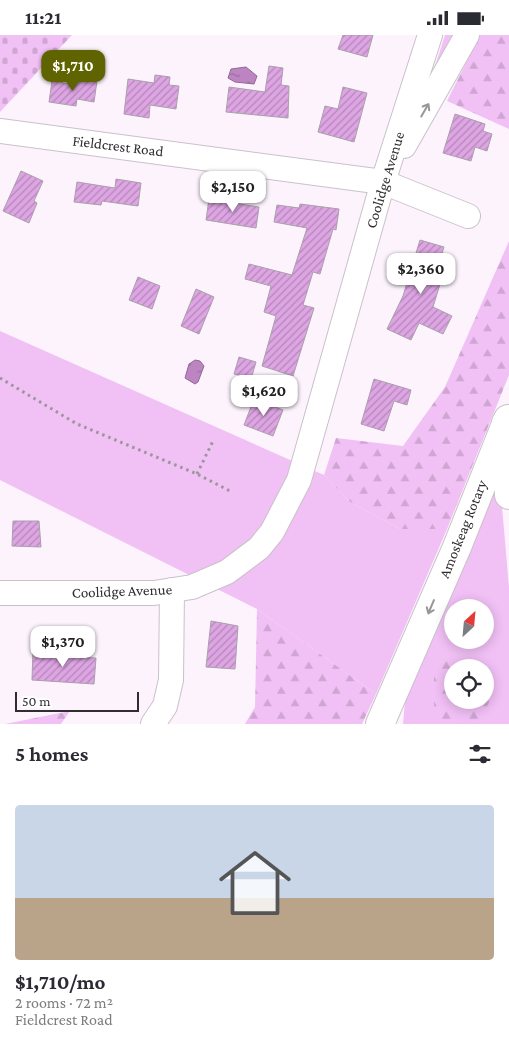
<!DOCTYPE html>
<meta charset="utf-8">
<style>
:root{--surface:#fff;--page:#f7f7f7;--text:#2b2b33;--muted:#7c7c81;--accent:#5f6400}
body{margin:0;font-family:"Crimson Pro",serif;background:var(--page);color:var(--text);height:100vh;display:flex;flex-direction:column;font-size:19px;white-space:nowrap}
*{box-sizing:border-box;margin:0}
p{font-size:16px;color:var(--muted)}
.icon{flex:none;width:28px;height:28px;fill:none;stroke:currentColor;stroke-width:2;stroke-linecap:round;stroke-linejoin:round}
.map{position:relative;height:689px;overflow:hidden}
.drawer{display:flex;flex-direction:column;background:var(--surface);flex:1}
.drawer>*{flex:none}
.needle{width:32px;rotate:26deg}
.buttons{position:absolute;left:444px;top:564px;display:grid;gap:10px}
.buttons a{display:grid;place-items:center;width:50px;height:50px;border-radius:50%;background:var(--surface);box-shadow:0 2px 12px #0003;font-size:25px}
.scale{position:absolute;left:15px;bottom:12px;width:124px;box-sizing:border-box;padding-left:5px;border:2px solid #302c30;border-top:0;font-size:14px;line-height:18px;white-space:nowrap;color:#302c30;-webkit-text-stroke:4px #fff;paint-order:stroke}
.price{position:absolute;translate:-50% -42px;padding:0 11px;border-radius:10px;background:#fff;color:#222;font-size:16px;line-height:32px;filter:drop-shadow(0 1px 2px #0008)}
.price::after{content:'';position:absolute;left:50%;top:30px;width:15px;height:11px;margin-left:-8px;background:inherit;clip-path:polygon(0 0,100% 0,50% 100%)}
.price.current{background:var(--accent);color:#fff}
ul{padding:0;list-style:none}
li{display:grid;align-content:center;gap:10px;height:265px;padding:0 15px}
li span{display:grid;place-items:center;height:155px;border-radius:5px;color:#555}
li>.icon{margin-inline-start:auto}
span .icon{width:90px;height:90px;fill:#fffc;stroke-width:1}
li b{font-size:21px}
h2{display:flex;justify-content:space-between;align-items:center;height:60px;padding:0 15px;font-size:21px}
.status{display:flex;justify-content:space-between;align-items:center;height:35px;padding:0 25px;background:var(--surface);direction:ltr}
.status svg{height:14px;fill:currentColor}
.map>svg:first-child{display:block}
</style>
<div class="status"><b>11:21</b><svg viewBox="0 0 49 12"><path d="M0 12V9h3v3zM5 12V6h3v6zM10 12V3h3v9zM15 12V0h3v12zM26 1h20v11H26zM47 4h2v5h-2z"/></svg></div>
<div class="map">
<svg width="509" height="689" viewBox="0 0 509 689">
<defs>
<pattern id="forest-firs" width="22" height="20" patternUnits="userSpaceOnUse" patternTransform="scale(1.25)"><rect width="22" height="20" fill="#f1c0f5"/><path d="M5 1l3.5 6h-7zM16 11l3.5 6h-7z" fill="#cfa5d2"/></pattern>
<pattern id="cemetery-stones" width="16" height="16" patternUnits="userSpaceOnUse" patternTransform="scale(1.25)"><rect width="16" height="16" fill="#f1c0f5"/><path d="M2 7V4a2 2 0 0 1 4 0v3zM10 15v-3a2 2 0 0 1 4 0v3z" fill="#cfa5d2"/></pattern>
<pattern id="water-ripples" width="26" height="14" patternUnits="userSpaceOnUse" patternTransform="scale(1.25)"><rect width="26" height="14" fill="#bc85c1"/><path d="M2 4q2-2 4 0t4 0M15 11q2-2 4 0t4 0" fill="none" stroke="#996d9d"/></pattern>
<pattern id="building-hatch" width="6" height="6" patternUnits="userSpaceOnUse" patternTransform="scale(1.25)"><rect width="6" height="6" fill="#dda5e3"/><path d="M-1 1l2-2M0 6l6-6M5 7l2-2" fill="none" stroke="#b487b8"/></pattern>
</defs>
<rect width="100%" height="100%" fill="#fcf3fd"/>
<g fill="#f1c0f5" fill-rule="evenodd">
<path d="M445,0H456L432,41Z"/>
<path d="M0,296L324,440L350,467L400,494H447L376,659L257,574L0,445Z"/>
<path d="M499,437L509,552V689H403L405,666ZM452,572H485V605H452ZM452,632H485V665H452Z"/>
</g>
<g fill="url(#forest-firs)">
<path d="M480,0H509V94L447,66Z"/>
<path d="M509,206V340L447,494H400L350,467L324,440L336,403L403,411L445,352Z"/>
<path d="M257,574L376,659L362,689H245L255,672Z"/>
<path d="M450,621L470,627L471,632H452V665H485V662L490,665L480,689H434V630Z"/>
<path d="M70,676L61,689H5Z"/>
</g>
<path fill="url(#cemetery-stones)" d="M0,0H72L0,77Z"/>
<g fill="url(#water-ripples)" stroke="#926a96">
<path d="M246,32L257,41L254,49L235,47L228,43L231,34Z"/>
<path d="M195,325L200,326L204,331L198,347L195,349L185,343L189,329Z"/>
</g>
<g fill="url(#building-hatch)" stroke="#a9a0aa">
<path d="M343,0H373L367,22L338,14Z"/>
<path d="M269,31L283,33L281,50L289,51L288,83L226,77L229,52L265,57Z"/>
<path d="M155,40L170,42L169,50L179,51L176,74L150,70L149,83L124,79L128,44L154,48Z"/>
<path d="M71,43L97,46L94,67L77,64L76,71L49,67L52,46L70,49Z"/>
<path d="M343,52L367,58L354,107L318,97L325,71L338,74Z"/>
<path d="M455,79L485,89L483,96L492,99L487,116L475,112L471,126L443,118Z"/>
<path d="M21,136L43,146L34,166L37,168L29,188L3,176Z"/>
<path d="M116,144L141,148L138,171L102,166L101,170L74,167L77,147L115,153Z"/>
<path d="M209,164L259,172L256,193L206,185Z"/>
<path d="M300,169L339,174L336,195L333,194L320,239L313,237L303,270L314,273L293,341L262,331L276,281L264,277L271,251L245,244L249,229L292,240L307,193L274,187L277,170L299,173Z"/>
<path d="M420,205L444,212L434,244L441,246L433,272L452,281L443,299L419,288L411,305L387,294L403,261Z"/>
<path d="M138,242L160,251L152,274L129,265Z"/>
<path d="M196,254L214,262L199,299L181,291Z"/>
<path d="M239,322L256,327L251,344L234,339Z"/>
<path d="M374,344L411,355L407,370L394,366L384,396L361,389Z"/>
<path d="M254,364L283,375L273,401L244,390Z"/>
<path d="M13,486H39L41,512L12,511Z"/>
<path d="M211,586L238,591L235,634L206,632Z"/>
<path d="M33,614L51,615V621L96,623L94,649L32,645Z"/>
</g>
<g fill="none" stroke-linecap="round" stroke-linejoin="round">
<defs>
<g id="minor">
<path d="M0,96L383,147L468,181"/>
<path d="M404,111L467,0"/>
<path d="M0,558H154L192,552L227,537L259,513L272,497L299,445L383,147L430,0"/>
<path d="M153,689L165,671L171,645L172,555"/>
</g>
<path id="major" d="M380,689L457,512L508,384"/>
<path id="highway" d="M506,388L509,460"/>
</defs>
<use href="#minor" stroke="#cac1ca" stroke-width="26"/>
<use href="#major" stroke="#cac1ca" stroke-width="30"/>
<use href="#highway" stroke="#cac1ca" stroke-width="30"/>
<g stroke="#9c959c" stroke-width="3" stroke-dasharray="2.5 4" stroke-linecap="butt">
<path d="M0,343L77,389L197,439L232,457"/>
<path d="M197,439L213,406"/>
</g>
<use href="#minor" stroke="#fff" stroke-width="24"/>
<use href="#major" stroke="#fff" stroke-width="28"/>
<use href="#highway" stroke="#fff" stroke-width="28"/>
</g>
<defs><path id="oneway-shaft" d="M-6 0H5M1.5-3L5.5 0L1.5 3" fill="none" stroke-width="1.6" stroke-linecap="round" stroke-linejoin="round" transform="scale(1.25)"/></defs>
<g stroke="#989698">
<use href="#oneway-shaft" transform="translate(425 75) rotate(-60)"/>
<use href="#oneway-shaft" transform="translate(431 572) rotate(113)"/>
</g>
<g text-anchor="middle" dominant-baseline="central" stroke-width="4" stroke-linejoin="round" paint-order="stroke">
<g font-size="15" fill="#302c30" stroke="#fff">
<text transform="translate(118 111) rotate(7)">Fieldcrest Road</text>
<text transform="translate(385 145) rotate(-73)">Coolidge Avenue</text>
<text transform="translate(463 494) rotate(-68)">Amoskeag Rotary</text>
<text transform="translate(122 556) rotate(-2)">Coolidge Avenue</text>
</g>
</g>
</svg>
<div class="buttons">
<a><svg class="needle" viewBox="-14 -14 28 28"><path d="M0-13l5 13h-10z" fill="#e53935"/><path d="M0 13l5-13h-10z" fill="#7c7c81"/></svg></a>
<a><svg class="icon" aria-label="locate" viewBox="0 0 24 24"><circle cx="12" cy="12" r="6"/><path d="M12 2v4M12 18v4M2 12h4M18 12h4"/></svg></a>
</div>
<div class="scale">50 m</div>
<b class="price current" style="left:73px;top:57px">$1,710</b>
<b class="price" style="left:233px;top:178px">$2,150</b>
<b class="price" style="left:421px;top:260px">$2,360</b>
<b class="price" style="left:264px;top:382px">$1,620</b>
<b class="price" style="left:63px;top:633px">$1,370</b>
</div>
<section class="drawer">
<h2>5 homes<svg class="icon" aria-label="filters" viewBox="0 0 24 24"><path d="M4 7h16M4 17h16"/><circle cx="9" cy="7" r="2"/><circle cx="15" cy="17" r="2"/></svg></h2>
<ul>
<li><span style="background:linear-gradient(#c9d6e8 60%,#b9a48a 0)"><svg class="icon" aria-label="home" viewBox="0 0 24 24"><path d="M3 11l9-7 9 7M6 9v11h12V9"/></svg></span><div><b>$1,710/mo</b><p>2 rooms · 72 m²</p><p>Fieldcrest Road</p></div></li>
</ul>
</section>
